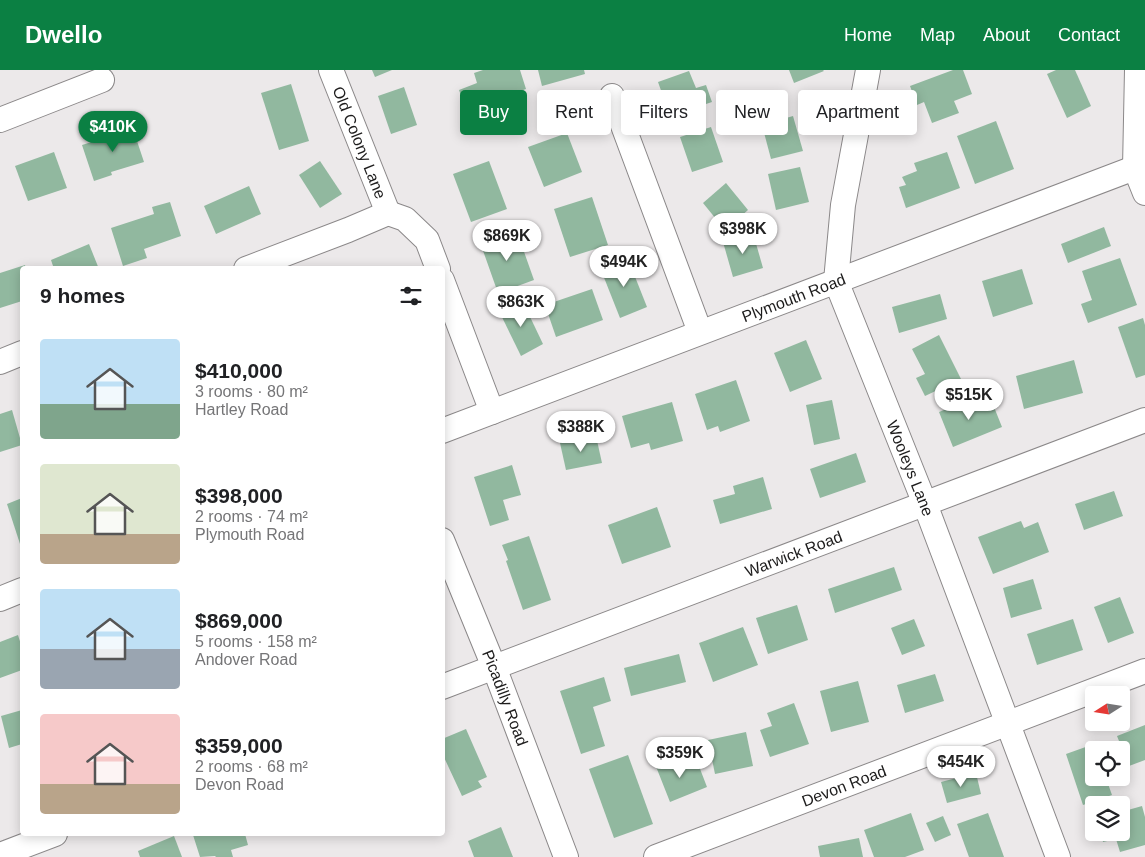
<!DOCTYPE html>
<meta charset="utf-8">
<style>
:root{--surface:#fff;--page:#f6f6f6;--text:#202124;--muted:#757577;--accent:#0b8043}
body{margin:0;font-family:Helvetica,sans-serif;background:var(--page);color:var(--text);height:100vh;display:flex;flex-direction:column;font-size:19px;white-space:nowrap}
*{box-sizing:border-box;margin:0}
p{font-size:16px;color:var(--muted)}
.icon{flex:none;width:28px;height:28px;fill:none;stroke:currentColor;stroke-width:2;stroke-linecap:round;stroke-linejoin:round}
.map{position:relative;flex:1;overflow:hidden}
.side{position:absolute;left:20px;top:196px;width:425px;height:570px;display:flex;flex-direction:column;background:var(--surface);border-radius:5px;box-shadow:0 2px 12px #0003}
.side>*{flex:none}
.guide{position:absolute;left:460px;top:20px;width:475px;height:45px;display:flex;gap:10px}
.needle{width:32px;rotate:258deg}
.controls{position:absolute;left:1085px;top:616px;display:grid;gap:10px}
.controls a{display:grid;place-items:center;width:45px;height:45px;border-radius:5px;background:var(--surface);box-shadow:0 2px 12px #0003;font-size:25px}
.price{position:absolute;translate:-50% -42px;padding:0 11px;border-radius:18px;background:#fff;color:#222;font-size:16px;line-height:32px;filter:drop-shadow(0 1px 2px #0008)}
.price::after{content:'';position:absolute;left:50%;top:30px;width:15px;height:11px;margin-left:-8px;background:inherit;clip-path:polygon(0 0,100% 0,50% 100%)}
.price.active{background:var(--accent);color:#fff}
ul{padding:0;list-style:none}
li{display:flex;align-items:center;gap:15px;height:125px;padding:0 20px}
li span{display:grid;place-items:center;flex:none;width:140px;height:100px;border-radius:5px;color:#555}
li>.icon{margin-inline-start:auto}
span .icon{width:60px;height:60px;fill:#fffc;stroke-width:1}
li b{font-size:21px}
h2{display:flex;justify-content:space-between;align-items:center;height:60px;padding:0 20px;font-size:21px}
.pill{padding:0 18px;border-radius:5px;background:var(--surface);box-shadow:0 2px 12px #0003;font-size:18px;line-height:45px}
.pill.active{background:var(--accent);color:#fff}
header{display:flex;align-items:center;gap:30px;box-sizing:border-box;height:70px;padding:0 25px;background:var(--accent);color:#fff}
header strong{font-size:24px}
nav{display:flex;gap:28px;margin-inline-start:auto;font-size:18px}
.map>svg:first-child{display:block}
</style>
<header>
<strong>Dwello</strong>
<nav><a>Home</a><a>Map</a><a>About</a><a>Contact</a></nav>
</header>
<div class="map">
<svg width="1145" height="787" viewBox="0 0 1145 787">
<rect width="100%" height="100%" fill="#ece9ea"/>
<g fill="#91b89f">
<path d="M372,0H392L375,7Z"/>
<path d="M483,0H520L526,19L466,40L459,20L477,13L474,3Z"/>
<path d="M538,0H584L585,4L542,16Z"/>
<path d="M789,0H823L824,1L794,13Z"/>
<path d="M953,0H963L972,24L954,31L959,43L932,53L924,32L917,35L910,16Z"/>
<path d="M1056,0H1075L1091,36L1067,48L1047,4Z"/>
<path d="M689,1L696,18L706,15L712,32L670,46L658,12Z"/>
<path d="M291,14L309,71L279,80L261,23Z"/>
<path d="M404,17L417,55L391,64L378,26Z"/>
<path d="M793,46L803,81L771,89L762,55Z"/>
<path d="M996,51L1014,99L975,114L957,66Z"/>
<path d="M131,53L144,92L111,102L112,105L94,111L82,75L120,63L118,58Z"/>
<path d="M711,57L723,92L692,102L680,67Z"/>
<path d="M567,63L582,102L544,117L528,77Z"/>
<path d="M54,82L67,118L28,131L15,96Z"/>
<path d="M947,82L960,118L906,138L899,117L906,115L902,107L917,101L914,93Z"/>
<path d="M320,91L342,124L320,138L299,105Z"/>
<path d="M489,91L507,139L471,152L453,104Z"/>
<path d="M800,97L809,132L776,140L768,104Z"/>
<path d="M726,113L748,140L725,160L703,133Z"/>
<path d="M249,116L261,144L216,164L204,136Z"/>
<path d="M592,127L608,175L570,187L554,139Z"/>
<path d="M170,132L181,166L144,179L147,188L123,196L111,158L154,144L152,137Z"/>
<path d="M1104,157L1111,176L1068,193L1061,174Z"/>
<path d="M517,162L534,210L498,223L481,175Z"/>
<path d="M753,163L763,198L733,207L723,172Z"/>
<path d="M89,174L99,199H54L51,190Z"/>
<path d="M1120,188L1137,235L1088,253L1081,234L1092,230L1082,201Z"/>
<path d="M628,189L647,237L620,248L601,200Z"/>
<path d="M25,195L26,199H22V231L0,238V203Z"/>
<path d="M1022,199L1033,234L993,247L982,211Z"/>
<path d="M592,219L603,250L556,267L545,235Z"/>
<path d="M940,224L947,249L899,263L892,237Z"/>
<path d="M522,230L543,274L521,286L499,241Z"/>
<path d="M1143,248L1145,255V305L1136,308L1118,257Z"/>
<path d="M939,265L961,309L925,326L916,308L925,304L912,279Z"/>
<path d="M806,270L822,309L790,322L774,283Z"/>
<path d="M1074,290L1083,323L1024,339L1016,306Z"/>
<path d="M736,310L750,351L720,362L718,356L707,360L695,324Z"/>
<path d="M976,327L983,341L994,337L1002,357L953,377L939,342Z"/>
<path d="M832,330L840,369L814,375L806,335Z"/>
<path d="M672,332L683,371L651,380L649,373L631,378L622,346Z"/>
<path d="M12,340L22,375L0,382V344Z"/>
<path d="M596,366L602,393L566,400L560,373Z"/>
<path d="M856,383L866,412L820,428L810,399Z"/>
<path d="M512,395L521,425L503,430L509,450L490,456L474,407Z"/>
<path d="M763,407L772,439L720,454L713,430L735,424L733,416Z"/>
<path d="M1114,421L1123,446L1084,460L1075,434Z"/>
<path d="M22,428V480L7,434Z"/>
<path d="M657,437L671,477L622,494L608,455Z"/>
<path d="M1021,451L1024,458L1038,452L1049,482L993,504L978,467Z"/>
<path d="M529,466L551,530L523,540L506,491L508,490L502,475Z"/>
<path d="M894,497L902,520L835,543L828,519Z"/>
<path d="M1033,509L1042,539L1011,548L1003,518Z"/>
<path d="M1120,527L1134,563L1108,573L1094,537Z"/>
<path d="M797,535L808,570L768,584L756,548Z"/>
<path d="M914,549L925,576L902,585L891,558Z"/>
<path d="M1073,549L1083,580L1037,595L1027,564Z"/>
<path d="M743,557L758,595L713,612L699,573Z"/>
<path d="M18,565L22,578V600L0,608V572Z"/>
<path d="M679,584L686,612L631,626L624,598Z"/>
<path d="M935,604L944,631L905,643L897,615Z"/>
<path d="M604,607L611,631L593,637L605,676L581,684L560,621Z"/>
<path d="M858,611L869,652L831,662L820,621Z"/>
<path d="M794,633L809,674L770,687L760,660L772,656L767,643Z"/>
<path d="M22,640V674L9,678L1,646Z"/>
<path d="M1145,655V690L1129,696L1117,666Z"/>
<path d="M466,659L487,707L478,711L482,717L462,726L442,683V669Z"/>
<path d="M746,662L753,696L715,704L708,670Z"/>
<path d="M1094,674L1096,680H1094V708H1106L1112,725L1083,735L1066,684Z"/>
<path d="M628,685L653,754L614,768L589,699Z"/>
<path d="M673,687L678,698L697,691L707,717L670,732L655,694Z"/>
<path d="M976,703L981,724L947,733L941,712Z"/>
<path d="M1142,736L1145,747V775L1120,782L1116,769L1103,772L1101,762H1121V742Z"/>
<path d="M911,743L924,780L905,787H874L864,760Z"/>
<path d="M988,743L1004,787H969L957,754Z"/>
<path d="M943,746L951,765L935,772L926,753Z"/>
<path d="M501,757L513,787H474L468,771Z"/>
<path d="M197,764H245L248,775L231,780L233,787H216L215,786L200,787L193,765Z"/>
<path d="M174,766L182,787H140L138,781Z"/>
<path d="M859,768L863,787H820L818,776Z"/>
</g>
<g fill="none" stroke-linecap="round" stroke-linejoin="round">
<defs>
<g id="minor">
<path id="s1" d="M331,0L388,143"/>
<path id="s2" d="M868,0L843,135L836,211L925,434L1058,787"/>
<path d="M1137,0L1135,98L1145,123"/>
<path d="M612,26L700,262"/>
<path d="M0,50L102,10"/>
<path d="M388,143L405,149L427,170L438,199"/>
<path d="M246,199L348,160L388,143"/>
<path d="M442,210L492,342"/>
<path d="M0,292L22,283"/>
<path id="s3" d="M442,361L1145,94"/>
<path id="s4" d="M442,470L494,597L566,787"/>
<path d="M0,529L22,520"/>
<path id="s5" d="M442,617L1145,350"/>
<path d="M0,785L55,764"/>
<path id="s6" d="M656,787L1145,601"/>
</g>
</defs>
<use href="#minor" stroke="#8b8889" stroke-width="26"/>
<use href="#minor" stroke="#fff" stroke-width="24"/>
</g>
<g text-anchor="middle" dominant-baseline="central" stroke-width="5" stroke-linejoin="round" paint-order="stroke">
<g font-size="16" fill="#1d1c1c" stroke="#fff">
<text stroke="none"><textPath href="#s1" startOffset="78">Old Colony Lane</textPath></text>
<text stroke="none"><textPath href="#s3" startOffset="376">Plymouth Road</textPath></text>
<text stroke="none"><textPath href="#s2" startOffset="415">Wooleys Lane</textPath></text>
<text stroke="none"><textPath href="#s5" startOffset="376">Warwick Road</textPath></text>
<text stroke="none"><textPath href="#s4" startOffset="170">Picadilly Road</textPath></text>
<text stroke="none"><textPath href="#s6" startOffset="201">Devon Road</textPath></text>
</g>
</g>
</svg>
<div class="controls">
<a><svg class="needle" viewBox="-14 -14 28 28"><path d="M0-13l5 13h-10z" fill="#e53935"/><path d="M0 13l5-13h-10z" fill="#757577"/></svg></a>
<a><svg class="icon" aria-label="locate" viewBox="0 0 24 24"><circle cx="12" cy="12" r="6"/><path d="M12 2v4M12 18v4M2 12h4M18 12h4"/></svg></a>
<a><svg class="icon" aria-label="layers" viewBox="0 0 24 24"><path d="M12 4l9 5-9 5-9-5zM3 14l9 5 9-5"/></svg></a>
</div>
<b class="price active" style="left:113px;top:83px">$410K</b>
<b class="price" style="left:743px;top:185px">$398K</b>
<b class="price" style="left:507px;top:192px">$869K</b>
<b class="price" style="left:624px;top:218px">$494K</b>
<b class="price" style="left:521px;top:258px">$863K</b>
<b class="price" style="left:969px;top:351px">$515K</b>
<b class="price" style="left:581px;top:383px">$388K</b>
<b class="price" style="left:680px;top:709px">$359K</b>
<b class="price" style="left:961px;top:718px">$454K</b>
<div class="guide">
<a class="pill active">Buy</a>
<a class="pill">Rent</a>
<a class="pill">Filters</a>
<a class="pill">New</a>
<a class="pill">Apartment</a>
</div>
<section class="side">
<h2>9 homes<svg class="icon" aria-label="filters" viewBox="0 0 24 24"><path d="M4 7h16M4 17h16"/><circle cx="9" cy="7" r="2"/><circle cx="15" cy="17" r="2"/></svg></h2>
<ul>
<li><span style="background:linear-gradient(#bfe0f5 65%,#7fa58c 0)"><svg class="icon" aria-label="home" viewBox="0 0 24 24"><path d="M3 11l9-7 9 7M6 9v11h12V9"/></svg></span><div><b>$410,000</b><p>3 rooms · 80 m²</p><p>Hartley Road</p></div></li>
<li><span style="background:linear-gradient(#dfe7d0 70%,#b9a48a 0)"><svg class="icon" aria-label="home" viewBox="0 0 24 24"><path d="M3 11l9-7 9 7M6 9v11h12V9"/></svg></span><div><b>$398,000</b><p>2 rooms · 74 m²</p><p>Plymouth Road</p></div></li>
<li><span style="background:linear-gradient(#bfe0f5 60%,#9aa5b1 0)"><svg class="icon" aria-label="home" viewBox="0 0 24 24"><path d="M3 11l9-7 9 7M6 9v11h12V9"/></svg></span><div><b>$869,000</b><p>5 rooms · 158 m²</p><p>Andover Road</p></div></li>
<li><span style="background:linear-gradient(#f6c9c9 70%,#b9a48a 0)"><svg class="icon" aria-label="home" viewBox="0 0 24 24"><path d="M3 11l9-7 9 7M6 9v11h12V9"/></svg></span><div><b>$359,000</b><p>2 rooms · 68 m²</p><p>Devon Road</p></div></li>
</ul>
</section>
</div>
